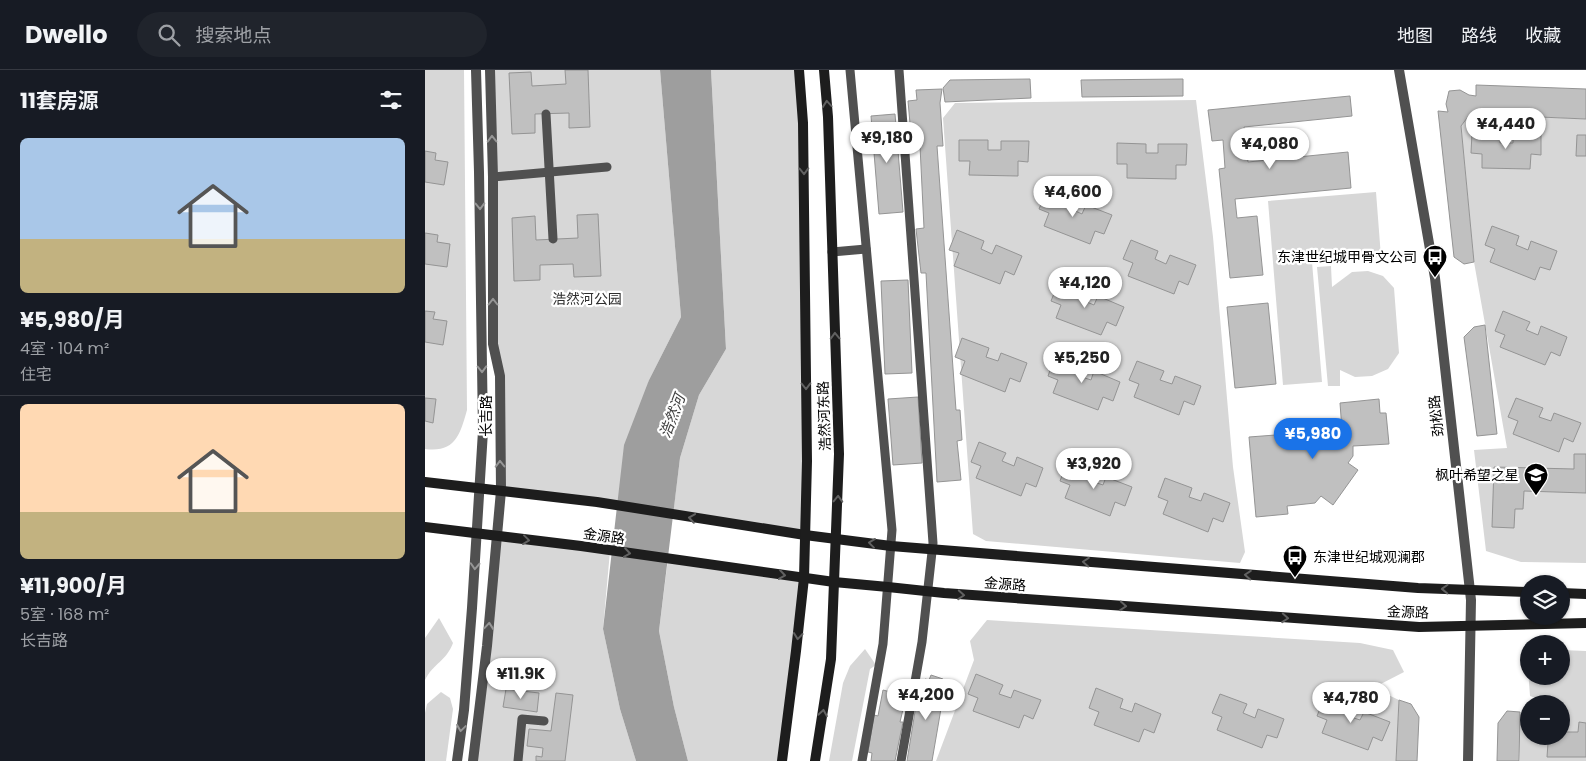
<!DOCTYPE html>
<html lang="zh">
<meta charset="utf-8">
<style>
:root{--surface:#171b24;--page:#20242c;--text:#f1f3f6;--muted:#9ea1a6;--line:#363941;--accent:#1a73e8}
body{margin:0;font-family:Poppins,"Noto Sans SC",sans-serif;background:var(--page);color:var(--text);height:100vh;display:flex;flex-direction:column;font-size:19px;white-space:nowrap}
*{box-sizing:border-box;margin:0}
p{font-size:16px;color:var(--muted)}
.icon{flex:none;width:28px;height:28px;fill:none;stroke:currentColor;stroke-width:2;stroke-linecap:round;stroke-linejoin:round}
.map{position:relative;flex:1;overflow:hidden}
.side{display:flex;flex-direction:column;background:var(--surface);width:425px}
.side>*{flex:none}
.controls{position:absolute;left:1095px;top:505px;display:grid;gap:10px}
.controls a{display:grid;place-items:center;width:50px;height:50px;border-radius:50%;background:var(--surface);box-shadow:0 1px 4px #0004;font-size:25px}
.price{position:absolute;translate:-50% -42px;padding:0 11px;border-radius:18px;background:#fff;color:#222;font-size:16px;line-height:32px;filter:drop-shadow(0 1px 2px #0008)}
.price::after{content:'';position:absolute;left:50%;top:30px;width:15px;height:11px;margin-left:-8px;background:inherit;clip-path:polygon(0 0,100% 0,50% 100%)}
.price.selected{background:var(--accent);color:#fff}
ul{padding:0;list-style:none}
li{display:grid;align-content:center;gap:10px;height:265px;padding:0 20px}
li+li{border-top:1px solid var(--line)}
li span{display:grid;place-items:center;height:155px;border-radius:8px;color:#555}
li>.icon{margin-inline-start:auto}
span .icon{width:90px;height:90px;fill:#fffc;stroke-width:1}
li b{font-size:21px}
h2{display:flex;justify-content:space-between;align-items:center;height:60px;padding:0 20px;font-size:21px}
header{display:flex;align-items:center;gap:30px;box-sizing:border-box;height:70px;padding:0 25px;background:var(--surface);border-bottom:1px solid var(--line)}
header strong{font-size:24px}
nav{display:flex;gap:28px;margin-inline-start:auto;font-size:18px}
.search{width:350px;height:45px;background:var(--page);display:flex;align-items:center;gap:12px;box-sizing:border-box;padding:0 18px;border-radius:28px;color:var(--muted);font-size:19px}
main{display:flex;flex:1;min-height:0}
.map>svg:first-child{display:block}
</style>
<header>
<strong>Dwello</strong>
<div class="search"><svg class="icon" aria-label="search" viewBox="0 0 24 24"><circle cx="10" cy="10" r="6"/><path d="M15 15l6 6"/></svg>搜索地点</div>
<nav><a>地图</a><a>路线</a><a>收藏</a></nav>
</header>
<main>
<section class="side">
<h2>11套房源<svg class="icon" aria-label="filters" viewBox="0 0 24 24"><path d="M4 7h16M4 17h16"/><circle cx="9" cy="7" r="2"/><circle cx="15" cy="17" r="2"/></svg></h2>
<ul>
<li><span style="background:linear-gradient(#a9c7e8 65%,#c2b280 0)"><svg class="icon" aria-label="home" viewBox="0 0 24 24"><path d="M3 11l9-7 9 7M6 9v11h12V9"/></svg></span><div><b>¥5,980/月</b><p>4室 · 104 m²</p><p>住宅</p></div></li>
<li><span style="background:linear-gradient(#ffd9b3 70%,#c2b280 0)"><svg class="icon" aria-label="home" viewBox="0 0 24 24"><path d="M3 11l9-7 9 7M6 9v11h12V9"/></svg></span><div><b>¥11,900/月</b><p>5室 · 168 m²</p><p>长吉路</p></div></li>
</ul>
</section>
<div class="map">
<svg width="1161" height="691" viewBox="0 0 1161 691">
<rect width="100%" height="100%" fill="#fff"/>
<g fill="#d7d7d7">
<path d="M0,0H39L42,340C35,365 30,383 0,379Z"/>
<path d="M65,0H235L256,247L224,310L192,436L76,421L75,371L68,274Z"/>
<path d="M286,0H374L380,465L248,445L255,388L274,325L301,279Z"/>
<path d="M771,30L788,167L808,397L820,482L815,493L561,471L548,464L518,48L530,33Z"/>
<path d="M1045,44L1161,49V493L1096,492L1061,481L1049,380L1082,378L1049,192L1036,56Z"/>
<path d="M951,122L956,187L887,192L897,312L858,315L843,131Z"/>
<path d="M906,196L907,217L927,202L943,201L958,206L969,218L974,283L963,299L947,306L930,307L915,300V316H903L892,197Z"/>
<path d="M72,466L185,481L178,559L195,639L211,691H48Z"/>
<path d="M243,489L379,508L357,691H263L249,637L234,561Z"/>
<path d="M14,548L28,573C22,590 8,594 0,610V568Z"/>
<path d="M562,550L935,573L968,580L979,602L948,618L974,630L971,691H511L549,590L545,571Z"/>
<path d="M440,579L451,595L445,599L427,691H404L418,613L425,596Z"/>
<path d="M1136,580L1161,581V691H1095V645L1104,643V666H1136V634H1128L1105,626L1103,599L1104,598V606H1136Z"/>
<path d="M16,622L25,628L28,639L21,691H0V643L2,634Z"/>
</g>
<path fill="#9e9e9e" d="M235,0H286L301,279L274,325L255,388L234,561L249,637L263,691H211L195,639L178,559L199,375L224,310L256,247Z"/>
<g fill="#c0c0c0" stroke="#949494">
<path d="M140,0H163L165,57L144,58V43L110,44V63L87,64L84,3L106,2L107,16L141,14Z"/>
<path d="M605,9L606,28L520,32L518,18L525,10Z"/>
<path d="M758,9V26L657,27L656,10Z"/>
<path d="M1051,15L1161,19V49L1045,44L1036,56L1049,192L1039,194L1029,187L1013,41L1023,42L1021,34L1024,21L1035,20L1044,25L1051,26Z"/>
<path d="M517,19L515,33L518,76H512L531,340H535L537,370L532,371L536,410L512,412L501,203H496L491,159L499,158L495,76H487L483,31L492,30L491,20Z"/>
<path d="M925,26L927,46L819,57L823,92L923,82L926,118L810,129L812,148L832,146L838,205L805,208L794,99L800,98L798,70L787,71L783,40Z"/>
<path d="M470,44L478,142L454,144L446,46Z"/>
<path d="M1047,63H1075V73H1088V63L1116,64V85L1106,84L1105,99L1057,98V84L1046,83Z"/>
<path d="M1152,65H1161V86H1151Z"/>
<path d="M534,70H563V80H576V71H604L603,92L593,91V106L544,105L545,91H534Z"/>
<path d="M692,73L721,74V83H733V74H762L761,95H751V109L702,108V94H692Z"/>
<path d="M0,81L11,83L10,90L23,92L19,115L0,112Z"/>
<path d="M622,120L649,131L646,139L657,144L661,135L687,145L679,164L670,161L665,174L619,156L624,143L614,139Z"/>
<path d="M173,144L176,206L149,207L148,194L115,195V210L89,211L87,148L110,146L111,170L153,168L152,145Z"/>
<path d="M1067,156L1094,166L1091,175L1103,180L1106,171L1132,181L1125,200L1115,197L1110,210L1065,192L1070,179L1060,175Z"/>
<path d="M532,160L559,171L556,179L567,184L571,175L597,186L589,205L580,201L575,214L529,196L534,183L524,180Z"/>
<path d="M0,163L13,165L12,172L25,174L22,197L0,194Z"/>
<path d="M706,170L733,181L730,189L741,194L745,185L771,195L763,215L754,211L749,224L703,206L708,193L698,189Z"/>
<path d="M483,210L487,303L460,304L456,211Z"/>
<path d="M634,211L661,222L657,230L669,235L673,226L699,237L691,256L682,252L676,265L631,248L636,235L626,231Z"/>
<path d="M843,233L851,314L810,318L802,237Z"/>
<path d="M0,241L10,242L8,249L22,251L18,275L0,272Z"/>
<path d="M1078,241L1105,252L1101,260L1113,265L1116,256L1142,267L1135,286L1126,282L1120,295L1075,277L1080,265L1070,261Z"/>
<path d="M1060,255L1072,364L1052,366L1039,267L1049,257Z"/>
<path d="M537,268L564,278L561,287L573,291L576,283L602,293L595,312L585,308L580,322L535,304L540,291L530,287Z"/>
<path d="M630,286L657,297L654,306L666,310L669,301L695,312L688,331L678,327L673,340L628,323L633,310L623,306Z"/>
<path d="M712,291L739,301L735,310L747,314L750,306L776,316L769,335L759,331L754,345L709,327L714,314L704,310Z"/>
<path d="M493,327L497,393L468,395L463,329Z"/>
<path d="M0,328L11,329L8,353L0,351Z"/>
<path d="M1091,328L1118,338L1114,347L1126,351L1129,343L1156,353L1148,372L1139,368L1134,382L1088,364L1093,351L1083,347Z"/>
<path d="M954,329L955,343H961L964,374L928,376V386L923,393L933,400L908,435L896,426L890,433L862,436L863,444L831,447L824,367L917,360L915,333Z"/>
<path d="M554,372L581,383L577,391L589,396L592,387L618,398L611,417L601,413L596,426L551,408L556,396L546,392Z"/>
<path d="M1149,384H1161V423L1099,421L1098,439H1090L1089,458L1067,457L1069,397L1149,399Z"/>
<path d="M642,392L669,402L666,411L678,415L681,407L707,417L700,436L690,432L685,446L640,428L645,415L635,411Z"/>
<path d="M740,408L767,418L764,427L776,431L779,423L805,433L798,452L788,448L783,462L738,444L743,431L733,427Z"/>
<path d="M551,604L578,615L574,624L586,628L589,620L616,630L608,649L599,645L594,658L548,641L553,628L543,624Z"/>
<path d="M506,605L518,609L514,626L518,627L507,691H482L493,623L498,624L500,609L504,610Z"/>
<path d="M671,618L698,629L695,638L707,642L710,633L736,644L729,663L719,659L714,672L669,655L674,642L664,638Z"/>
<path d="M81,619L114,623L112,642L78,637Z"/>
<path d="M458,620L473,624L472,629L480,631L475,652H478L470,691H446L447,683L443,682L449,645L453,646Z"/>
<path d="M131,623L148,625L140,691H111V686L117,687L118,678L102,676L104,659L126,661Z"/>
<path d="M795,624L822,634L818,643L830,648L833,639L859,649L852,668L842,665L837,678L792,660L797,647L787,643Z"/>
<path d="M900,626L927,637L923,646L935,650L939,642L965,652L957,671L948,667L943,680L897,663L902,650L892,646Z"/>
<path d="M974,630L986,634L994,647L992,691H971Z"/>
<path d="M1082,641L1095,642L1094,691H1072L1073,653Z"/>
<path d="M1136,652H1141V662H1153L1154,652L1161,653V687H1122L1123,673H1112V666H1136Z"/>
</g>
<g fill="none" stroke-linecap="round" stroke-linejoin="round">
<g stroke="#505050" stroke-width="9">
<path d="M425,0L467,460L458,574L437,691"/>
<path d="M474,0L508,473L497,572L476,691"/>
<path d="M121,44L128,169"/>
<path d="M68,107L182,97"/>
<path d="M407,182L441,179"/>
<path d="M93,691L97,649L119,651"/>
</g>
<g stroke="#505050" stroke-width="10">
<path d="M974,0L1010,208L1046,530L1043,691"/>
<path d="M32,691L39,640L47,538L58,361L54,102L51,0"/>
<path d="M48,691L62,576L76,421L75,306L68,274V107L65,0"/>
</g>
<g stroke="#1d1d1d" stroke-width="10">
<path d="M0,412L172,432L380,465L466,476L993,518L1104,522"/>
<path d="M0,457L156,476L409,512L463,517L519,523L994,557L1161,553"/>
<path d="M1136,523L1161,524"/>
<path d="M357,691L371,581L379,508L382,391L378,53L374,0"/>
<path d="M390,691L406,589L414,384L403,47L399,0"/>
</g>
</g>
<defs><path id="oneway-chevron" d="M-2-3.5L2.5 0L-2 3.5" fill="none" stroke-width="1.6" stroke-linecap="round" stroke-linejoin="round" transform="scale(1.25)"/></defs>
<g stroke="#616161">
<use href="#oneway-chevron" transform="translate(402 34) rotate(-95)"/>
<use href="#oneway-chevron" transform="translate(379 101) rotate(89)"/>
<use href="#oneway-chevron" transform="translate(410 266) rotate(-92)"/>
<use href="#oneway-chevron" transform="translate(381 316) rotate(89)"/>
<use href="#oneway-chevron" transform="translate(413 429) rotate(-88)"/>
<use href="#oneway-chevron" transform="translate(267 448) rotate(-172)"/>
<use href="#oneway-chevron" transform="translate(101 470) rotate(7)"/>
<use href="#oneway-chevron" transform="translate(447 473) rotate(-173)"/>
<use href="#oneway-chevron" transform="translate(202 483) rotate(8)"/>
<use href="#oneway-chevron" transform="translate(661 492) rotate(-176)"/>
<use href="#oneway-chevron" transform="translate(357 505) rotate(8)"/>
<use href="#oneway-chevron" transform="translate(823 505) rotate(-176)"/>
<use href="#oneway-chevron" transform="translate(1020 519) rotate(-178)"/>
<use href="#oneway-chevron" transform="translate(536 525) rotate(4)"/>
<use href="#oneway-chevron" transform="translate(698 536) rotate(4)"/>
<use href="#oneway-chevron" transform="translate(860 548) rotate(4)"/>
<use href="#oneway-chevron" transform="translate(373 566) rotate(96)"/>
<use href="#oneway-chevron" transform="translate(398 643) rotate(-81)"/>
</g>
<g stroke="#969696">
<use href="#oneway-chevron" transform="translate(67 69) rotate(-91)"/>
<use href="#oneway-chevron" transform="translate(55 136) rotate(89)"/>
<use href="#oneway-chevron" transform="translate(68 232) rotate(-90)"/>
<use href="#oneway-chevron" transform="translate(57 299) rotate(89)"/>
<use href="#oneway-chevron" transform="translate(75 394) rotate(-91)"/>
<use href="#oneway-chevron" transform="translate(50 496) rotate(93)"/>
<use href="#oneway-chevron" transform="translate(64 556) rotate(-85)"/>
<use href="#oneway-chevron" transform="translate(36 658) rotate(98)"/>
</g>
<defs>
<symbol id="bus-pin" viewBox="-11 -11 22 30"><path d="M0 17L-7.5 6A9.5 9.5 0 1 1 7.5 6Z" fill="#000" stroke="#fff"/><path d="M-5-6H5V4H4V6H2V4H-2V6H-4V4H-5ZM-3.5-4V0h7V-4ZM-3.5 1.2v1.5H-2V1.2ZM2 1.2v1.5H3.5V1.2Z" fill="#fff"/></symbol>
<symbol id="school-pin" viewBox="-11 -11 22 30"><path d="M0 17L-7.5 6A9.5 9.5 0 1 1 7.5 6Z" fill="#000" stroke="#fff"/><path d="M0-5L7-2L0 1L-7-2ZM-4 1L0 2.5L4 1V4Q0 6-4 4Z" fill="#fff"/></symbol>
</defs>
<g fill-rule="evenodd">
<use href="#bus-pin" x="996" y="173" width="28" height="38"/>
<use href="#school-pin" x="1097" y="391" width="28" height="38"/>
<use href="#bus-pin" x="856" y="473" width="28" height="38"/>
</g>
<g text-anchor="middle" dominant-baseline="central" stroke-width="4.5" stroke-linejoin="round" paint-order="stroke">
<g font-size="14" fill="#000" stroke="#fff" text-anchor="end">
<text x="992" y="187">东津世纪城甲骨文公司</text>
<text x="1094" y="405">枫叶希望之星</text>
<text x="888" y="487" text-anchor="start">东津世纪城观澜郡</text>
</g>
<g font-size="14" fill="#2e2e2e" stroke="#fff">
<text x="162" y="229">浩然河公园</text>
</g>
<g font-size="14" fill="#000" stroke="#fff">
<text transform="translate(61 346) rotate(-90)">长吉路</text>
<text transform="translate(399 346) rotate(-92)">浩然河东路</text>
<text transform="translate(1011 346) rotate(-96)">劲松路</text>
<text transform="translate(179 466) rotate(8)">金源路</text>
<text transform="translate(580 514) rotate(4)">金源路</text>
<text transform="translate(983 542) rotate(2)">金源路</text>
</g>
<g font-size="15" font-style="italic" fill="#3f3f3f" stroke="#fff">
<text transform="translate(247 346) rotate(-69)">浩然河</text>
</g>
</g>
</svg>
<div class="controls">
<a><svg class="icon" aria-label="layers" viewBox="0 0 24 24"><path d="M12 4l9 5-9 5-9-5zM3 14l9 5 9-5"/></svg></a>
<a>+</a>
<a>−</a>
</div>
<b class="price" style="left:1081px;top:80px">¥4,440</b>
<b class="price" style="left:462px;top:94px">¥9,180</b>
<b class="price" style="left:845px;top:100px">¥4,080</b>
<b class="price" style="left:648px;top:148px">¥4,600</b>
<b class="price" style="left:660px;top:239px">¥4,120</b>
<b class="price" style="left:657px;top:314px">¥5,250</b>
<b class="price selected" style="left:888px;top:390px">¥5,980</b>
<b class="price" style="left:669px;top:420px">¥3,920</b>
<b class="price" style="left:96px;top:630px">¥11.9K</b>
<b class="price" style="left:501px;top:651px">¥4,200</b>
<b class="price" style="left:926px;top:654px">¥4,780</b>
</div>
</main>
